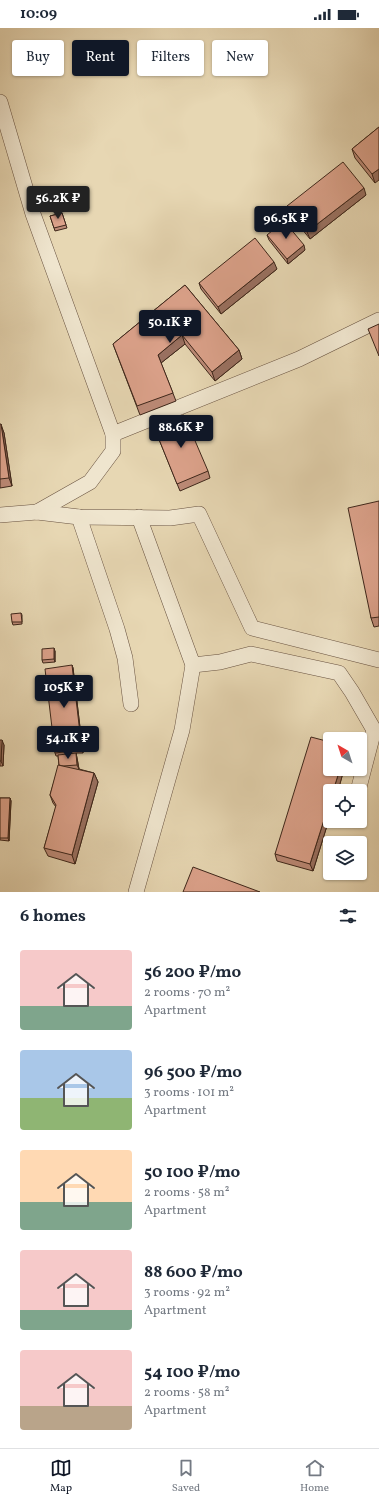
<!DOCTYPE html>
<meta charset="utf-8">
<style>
:root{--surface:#fff;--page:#f6f6f7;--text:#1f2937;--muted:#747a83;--line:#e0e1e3;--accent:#111827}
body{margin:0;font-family:Vollkorn,serif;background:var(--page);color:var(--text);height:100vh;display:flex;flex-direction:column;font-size:15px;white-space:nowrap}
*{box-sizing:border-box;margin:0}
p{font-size:13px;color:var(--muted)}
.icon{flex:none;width:22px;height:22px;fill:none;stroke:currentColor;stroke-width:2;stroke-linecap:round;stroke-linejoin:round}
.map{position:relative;height:864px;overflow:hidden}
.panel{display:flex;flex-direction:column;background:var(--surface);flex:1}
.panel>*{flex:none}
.banner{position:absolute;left:12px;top:12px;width:355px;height:36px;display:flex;gap:8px}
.needle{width:26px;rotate:321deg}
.tools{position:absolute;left:323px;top:704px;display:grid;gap:8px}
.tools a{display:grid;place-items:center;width:44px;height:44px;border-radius:4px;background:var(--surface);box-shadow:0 1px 3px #0004;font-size:20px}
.price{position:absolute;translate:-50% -34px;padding:0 9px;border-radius:4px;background:var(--accent);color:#fff;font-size:13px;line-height:26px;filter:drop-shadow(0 1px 2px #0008)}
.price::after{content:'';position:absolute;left:50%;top:24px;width:12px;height:9px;margin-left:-6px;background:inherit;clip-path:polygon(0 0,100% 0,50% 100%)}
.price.active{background:#222;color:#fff}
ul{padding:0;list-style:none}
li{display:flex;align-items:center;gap:12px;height:100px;padding:0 20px}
li span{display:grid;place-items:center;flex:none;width:112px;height:80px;border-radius:4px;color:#555}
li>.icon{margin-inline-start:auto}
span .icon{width:48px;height:48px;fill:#fffc;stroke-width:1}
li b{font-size:17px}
h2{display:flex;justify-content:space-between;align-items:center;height:48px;padding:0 20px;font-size:17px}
.chip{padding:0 14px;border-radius:4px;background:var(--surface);box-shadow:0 1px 3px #0004;font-size:14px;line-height:36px}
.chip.active{background:var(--accent);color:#fff}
.status{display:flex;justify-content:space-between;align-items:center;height:28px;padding:0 20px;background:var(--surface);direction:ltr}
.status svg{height:11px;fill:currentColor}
.menu{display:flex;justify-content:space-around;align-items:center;height:56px;border-top:1px solid var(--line);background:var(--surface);font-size:11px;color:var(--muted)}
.menu a{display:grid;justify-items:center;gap:2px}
.menu .active{color:var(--accent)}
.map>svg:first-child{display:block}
</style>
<div class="status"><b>10:09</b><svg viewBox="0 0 49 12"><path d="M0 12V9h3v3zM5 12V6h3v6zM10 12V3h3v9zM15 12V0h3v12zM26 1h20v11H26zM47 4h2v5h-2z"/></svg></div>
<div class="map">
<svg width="379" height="864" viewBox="0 0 379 864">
<rect width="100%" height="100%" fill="#e7d7b3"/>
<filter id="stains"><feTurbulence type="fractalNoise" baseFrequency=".005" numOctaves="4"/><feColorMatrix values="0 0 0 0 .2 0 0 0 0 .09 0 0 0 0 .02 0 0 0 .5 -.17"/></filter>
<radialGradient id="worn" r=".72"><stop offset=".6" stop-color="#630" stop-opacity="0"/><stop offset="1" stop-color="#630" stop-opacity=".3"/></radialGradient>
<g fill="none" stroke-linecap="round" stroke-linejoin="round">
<defs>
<g id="minor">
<path d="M0,74L33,186L113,406V423L90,454L37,484"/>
<path d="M113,406L299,331L379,292"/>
<path d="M0,487L37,484L79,489L170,490L199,486L252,600L379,632"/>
<path d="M79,489L117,601L125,630L131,676"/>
<path d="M139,489L193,637L220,634L251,626L339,645L352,664L374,702L358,763"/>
<path d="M136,864L182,702L193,637"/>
</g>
</defs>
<use href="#minor" stroke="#685240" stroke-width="16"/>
<use href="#minor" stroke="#efe5ce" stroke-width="15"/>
</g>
<g fill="#bd8b78" stroke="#3d261a">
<path d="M379,99L375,155L355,130L352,121Z"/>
<path d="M366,167L310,211L289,185L287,178Z"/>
<path d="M62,185L67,200L55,203L50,188Z"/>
<path d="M267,207L305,222L288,236L269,212Z"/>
<path d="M277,241L221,286L201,261L199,255Z"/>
<path d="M185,257L239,322L242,331L215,353L185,316L161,335L176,373L140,387L113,316Z"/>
<path d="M0,396L4,405L12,458L0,460Z"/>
<path d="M154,399L208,443L210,450L180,463Z"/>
<path d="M379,473V598L374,599L371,590Z"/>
<path d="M21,585L22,587V596L13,597L12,594Z"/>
<path d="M55,623V634L43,635L42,632Z"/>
<path d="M72,637L73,640L83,725H76L77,730L79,741L94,745L98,754L75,836L48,828L44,820L56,779L53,775L50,767L59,737L58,728H56L55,725Z"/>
<path d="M0,712L4,717L3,738H0Z"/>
<path d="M330,741H344L338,763H330V788L313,843L277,833L275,826Z"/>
<path d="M0,770H10L11,773L9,813L0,812Z"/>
</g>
<g fill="#9a7161" stroke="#3d261a">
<path d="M379,141V152L375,155L372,146Z"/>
<path d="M364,160L366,167L310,211L307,204Z"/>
<path d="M304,217L305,222L288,236L287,231Z"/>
<path d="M274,234L277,241L221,286L218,279Z"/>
<path d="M182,307L185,316L161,335L158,327Z"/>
<path d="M239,322L242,331L215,353L212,344Z"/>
<path d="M1,396L4,405L12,458L9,450Z"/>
<path d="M54,620L55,623V634L54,631Z"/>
<path d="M72,637L73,640L83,725L82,722Z"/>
<path d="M2,712L4,717L3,738L1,733Z"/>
<path d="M76,725L77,730L79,741L77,737Z"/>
<path d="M340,741H344L338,763H333Z"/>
<path d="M94,745L98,754L75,836L72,827Z"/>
<path d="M10,770L11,773L9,813L8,810Z"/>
<path d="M330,773V788L313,843L310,836Z"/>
</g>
<g fill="#dca28b" stroke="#3d261a">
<path d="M379,99V141L372,146L352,121Z"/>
<path d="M343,134L364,160L307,204L287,178Z"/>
<path d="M62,185L66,197L54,200L50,188Z"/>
<path d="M284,193L304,217L287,231L267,207Z"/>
<path d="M255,210L274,234L218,279L199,255Z"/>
<path d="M185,257L239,322L212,344L182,307L158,327L173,365L137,378L113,316Z"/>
<path d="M379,296V328L368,301Z"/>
<path d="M184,387L208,443L177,456L154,399Z"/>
<path d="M0,396H1L9,450L0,451Z"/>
<path d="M379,473V589L371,590L348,480Z"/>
<path d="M21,585L22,594H12L11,586Z"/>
<path d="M54,620V631L42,632V621Z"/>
<path d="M72,637L82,722L55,725L45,641Z"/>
<path d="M311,709L330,714V741H340L333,763H330V773L310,836L275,826Z"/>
<path d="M0,712H2L1,733H0Z"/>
<path d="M76,725L77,737L63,738L59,737L58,727Z"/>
<path d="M58,737L94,745L72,827L44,820L56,777L50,767Z"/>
<path d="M0,770H10L8,810H0Z"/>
<path d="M193,839L260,864H183Z"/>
</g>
<rect width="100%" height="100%" filter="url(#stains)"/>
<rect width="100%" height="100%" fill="url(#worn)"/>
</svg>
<div class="tools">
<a><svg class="needle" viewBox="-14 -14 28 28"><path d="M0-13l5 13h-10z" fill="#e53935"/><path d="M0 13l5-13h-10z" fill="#747a83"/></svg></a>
<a><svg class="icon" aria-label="locate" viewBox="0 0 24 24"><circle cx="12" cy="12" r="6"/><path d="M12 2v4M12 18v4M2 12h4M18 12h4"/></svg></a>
<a><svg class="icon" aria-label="layers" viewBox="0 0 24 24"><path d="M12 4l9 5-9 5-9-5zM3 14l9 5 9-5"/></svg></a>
</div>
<b class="price active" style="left:58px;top:192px">56.2K ₽</b>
<b class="price" style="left:286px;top:212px">96.5K ₽</b>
<b class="price" style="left:170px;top:316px">50.1K ₽</b>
<b class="price" style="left:181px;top:421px">88.6K ₽</b>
<b class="price" style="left:64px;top:681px">105K ₽</b>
<b class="price" style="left:68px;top:732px">54.1K ₽</b>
<div class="banner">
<a class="chip">Buy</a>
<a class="chip active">Rent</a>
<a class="chip">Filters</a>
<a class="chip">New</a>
</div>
</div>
<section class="panel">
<h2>6 homes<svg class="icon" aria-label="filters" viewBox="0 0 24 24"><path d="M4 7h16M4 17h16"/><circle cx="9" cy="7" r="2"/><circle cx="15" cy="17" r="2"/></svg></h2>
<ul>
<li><span style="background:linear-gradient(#f6c9c9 70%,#7fa58c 0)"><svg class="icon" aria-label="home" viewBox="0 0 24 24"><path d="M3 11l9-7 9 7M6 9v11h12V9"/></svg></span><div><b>56 200 ₽/mo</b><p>2 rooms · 70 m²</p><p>Apartment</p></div></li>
<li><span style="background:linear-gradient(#a9c7e8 60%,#8fb573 0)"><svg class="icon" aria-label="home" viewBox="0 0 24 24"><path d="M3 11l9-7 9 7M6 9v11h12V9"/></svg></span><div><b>96 500 ₽/mo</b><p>3 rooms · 101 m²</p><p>Apartment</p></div></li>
<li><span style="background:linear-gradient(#ffd9b3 65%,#7fa58c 0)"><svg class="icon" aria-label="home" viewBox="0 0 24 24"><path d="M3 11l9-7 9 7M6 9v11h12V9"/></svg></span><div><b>50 100 ₽/mo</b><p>2 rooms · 58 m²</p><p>Apartment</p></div></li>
<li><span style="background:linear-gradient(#f6c9c9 75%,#7fa58c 0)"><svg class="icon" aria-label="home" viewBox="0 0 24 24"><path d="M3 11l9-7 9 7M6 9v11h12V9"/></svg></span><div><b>88 600 ₽/mo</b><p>3 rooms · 92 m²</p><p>Apartment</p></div></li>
<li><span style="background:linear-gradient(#f6c9c9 70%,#b9a48a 0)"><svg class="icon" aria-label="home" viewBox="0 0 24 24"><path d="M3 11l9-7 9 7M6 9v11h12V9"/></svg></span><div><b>54 100 ₽/mo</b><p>2 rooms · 58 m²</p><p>Apartment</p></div></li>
</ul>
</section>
<nav class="menu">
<a class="active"><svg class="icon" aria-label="map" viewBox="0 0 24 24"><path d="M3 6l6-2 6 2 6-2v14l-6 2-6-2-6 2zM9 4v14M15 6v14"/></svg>Map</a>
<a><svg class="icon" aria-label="saved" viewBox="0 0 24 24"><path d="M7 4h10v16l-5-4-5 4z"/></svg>Saved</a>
<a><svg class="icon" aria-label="home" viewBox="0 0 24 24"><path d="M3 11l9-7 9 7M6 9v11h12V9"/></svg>Home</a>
</nav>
